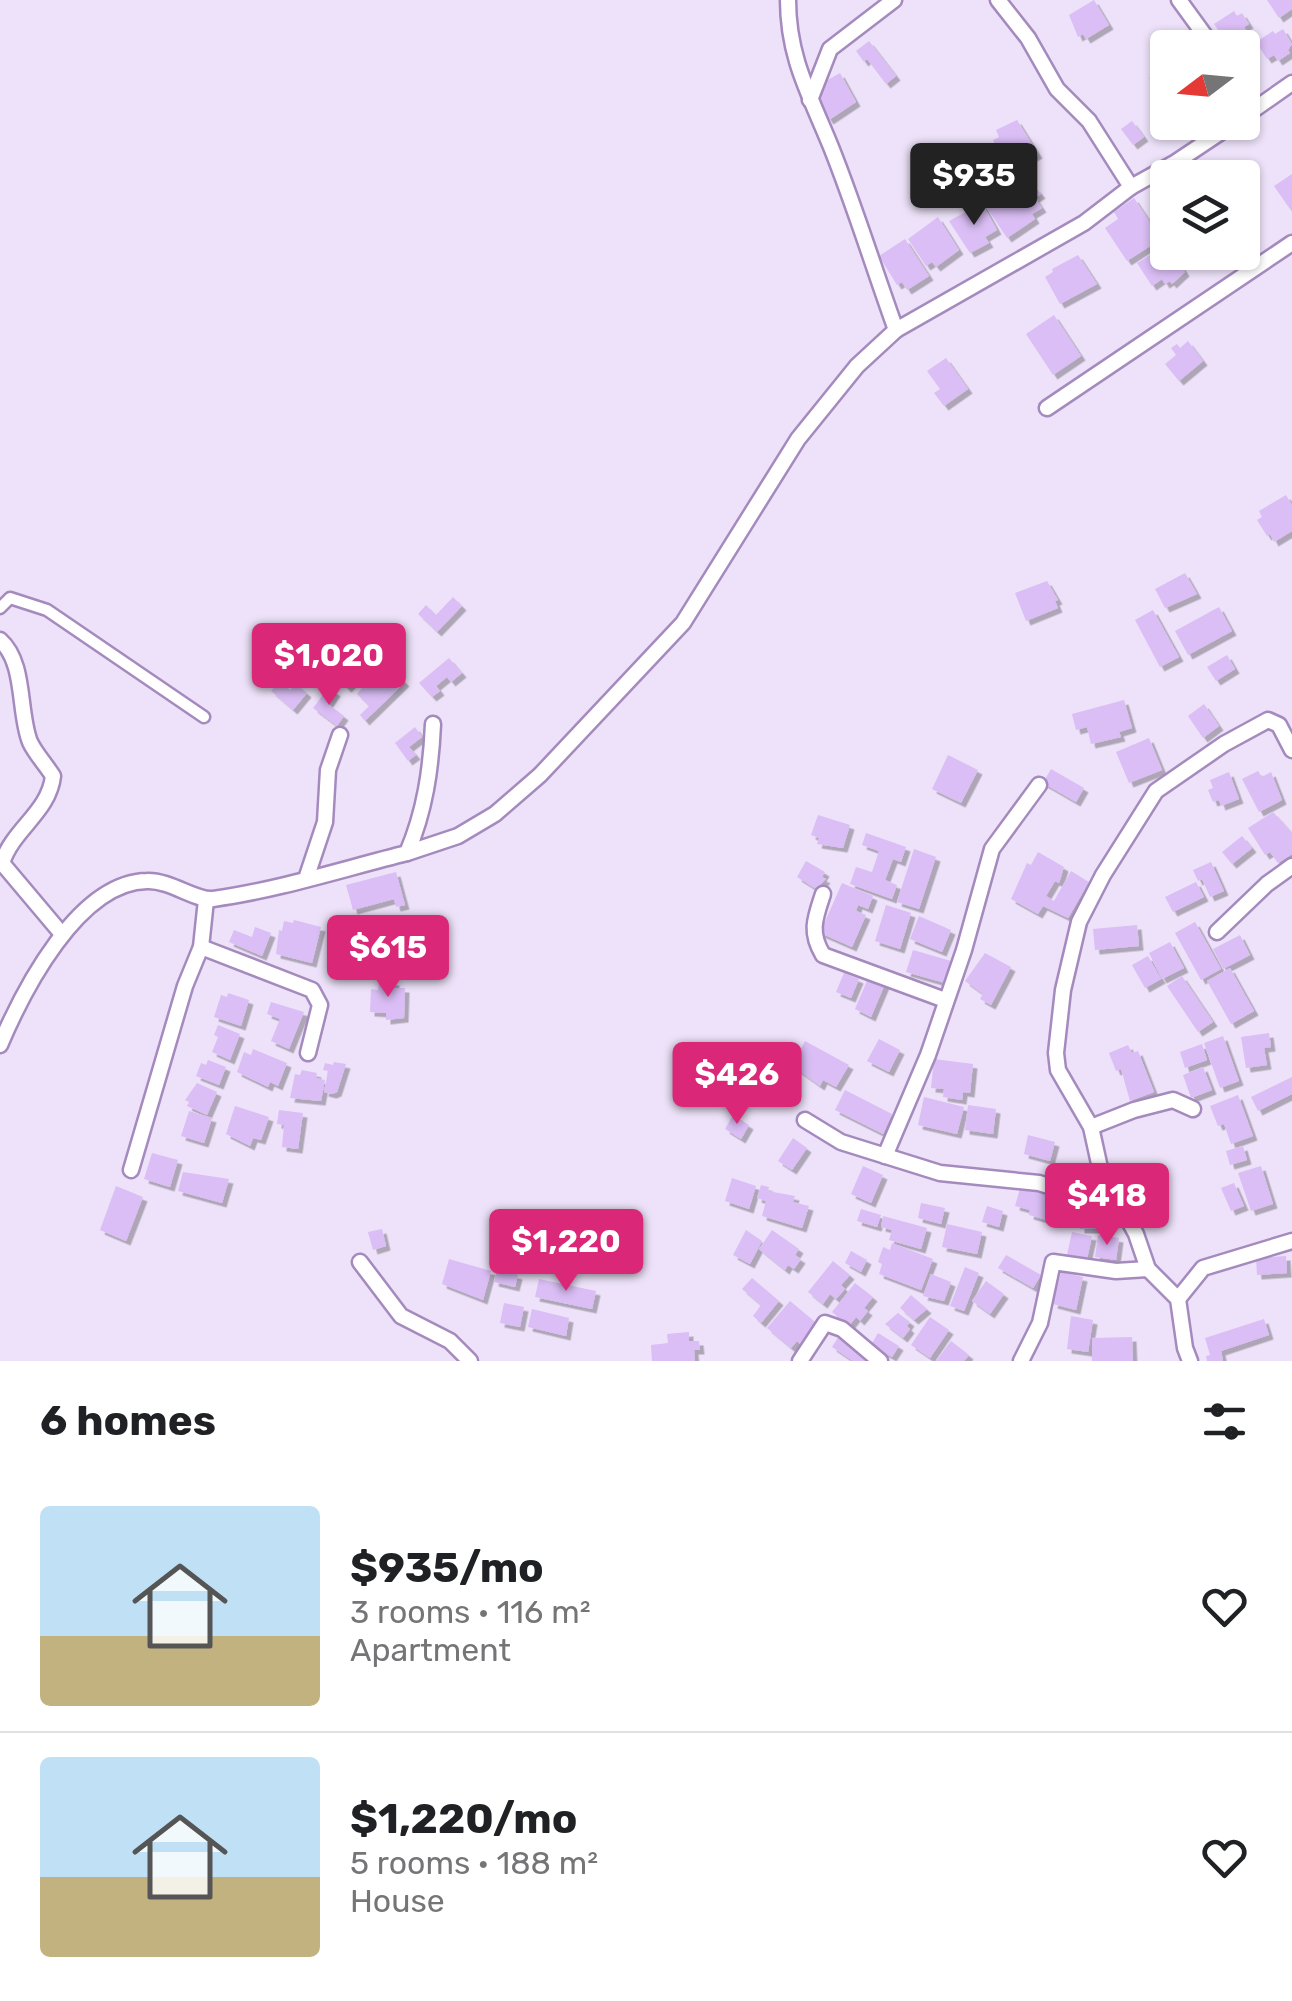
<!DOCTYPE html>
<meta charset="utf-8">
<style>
:root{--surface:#fff;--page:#f2f2f2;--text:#202124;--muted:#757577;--line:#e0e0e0;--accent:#db2777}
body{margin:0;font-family:Rubik,sans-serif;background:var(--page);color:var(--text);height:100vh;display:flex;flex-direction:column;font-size:38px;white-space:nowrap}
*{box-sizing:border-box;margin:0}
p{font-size:32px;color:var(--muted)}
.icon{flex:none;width:55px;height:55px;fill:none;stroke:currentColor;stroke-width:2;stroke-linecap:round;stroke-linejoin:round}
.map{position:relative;height:1361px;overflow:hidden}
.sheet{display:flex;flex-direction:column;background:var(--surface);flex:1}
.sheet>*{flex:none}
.needle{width:65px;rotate:254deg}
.buttons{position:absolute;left:1150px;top:30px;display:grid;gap:20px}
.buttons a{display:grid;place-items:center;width:110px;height:110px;border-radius:10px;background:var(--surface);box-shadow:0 2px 8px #0004;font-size:50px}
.price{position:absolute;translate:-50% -85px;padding:0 22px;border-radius:10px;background:var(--accent);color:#fff;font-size:32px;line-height:65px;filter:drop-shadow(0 2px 5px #0008)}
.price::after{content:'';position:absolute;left:50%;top:60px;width:30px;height:22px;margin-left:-15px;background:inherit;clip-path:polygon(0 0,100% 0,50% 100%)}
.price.selected{background:#222;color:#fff}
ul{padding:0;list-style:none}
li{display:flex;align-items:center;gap:30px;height:250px;padding:0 40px}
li+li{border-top:2px solid var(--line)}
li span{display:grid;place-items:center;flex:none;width:280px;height:200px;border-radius:10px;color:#555}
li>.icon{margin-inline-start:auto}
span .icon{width:120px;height:120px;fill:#fffc;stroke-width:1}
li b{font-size:42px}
h2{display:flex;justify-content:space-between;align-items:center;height:120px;padding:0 40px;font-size:42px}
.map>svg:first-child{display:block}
</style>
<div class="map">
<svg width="1292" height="1361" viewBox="0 0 1292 1361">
<defs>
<filter id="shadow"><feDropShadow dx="4.5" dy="4.5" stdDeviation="0" flood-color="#0004"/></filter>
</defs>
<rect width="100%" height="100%" fill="#ede2f9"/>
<g fill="#dabef5" filter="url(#shadow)">
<path d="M1094,0L1109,25L1086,39L1083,34L1078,37L1069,15Z"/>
<path d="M1267,0H1292V9L1279,18Z"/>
<path d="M1234,11L1237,16L1242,13L1249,24L1244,27L1248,33L1229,46L1214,24Z"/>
<path d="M1283,29L1292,44L1288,50L1290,53L1278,61L1274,55L1267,59L1256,42L1273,31L1275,34Z"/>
<path d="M869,41L896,76L886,84L867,59L864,62L856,51Z"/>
<path d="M1168,67V93L1161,97L1149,78Z"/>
<path d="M840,73L856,102L829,120L815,98L822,93L817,86Z"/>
<path d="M1017,120L1038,154L1008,171L993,140L999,137L996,130Z"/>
<path d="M1132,121L1144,137L1133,145L1121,129Z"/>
<path d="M1236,164L1251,186L1242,192V178H1220L1223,175L1219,170Z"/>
<path d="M1292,174V212L1274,186Z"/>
<path d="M1023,176L1033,190L1036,188L1041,194L1035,198L1042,208L1032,214L1035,219L1007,238L983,202L1009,181L1011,184Z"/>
<path d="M1134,198L1161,239L1127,261L1105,228L1118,219L1114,212Z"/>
<path d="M982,203L997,230L985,237L989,243L970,253L949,221Z"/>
<path d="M938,217L959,250L936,267L932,262L926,266L908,239Z"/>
<path d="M905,239L929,276L907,290L902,282L897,285L879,256Z"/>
<path d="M1168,244V252H1173L1185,272L1172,284L1170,281L1165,284L1162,279L1152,286L1137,263Z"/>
<path d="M1078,255L1097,284L1060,304L1045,277L1053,272L1052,269Z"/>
<path d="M1054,315L1081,356L1053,375L1026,334Z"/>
<path d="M1188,341L1203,361L1179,381L1165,364L1176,355L1171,348L1177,344L1180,348Z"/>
<path d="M946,358L968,389L944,406L934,393L940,389L927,371Z"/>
<path d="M1286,495L1292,505V531L1274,542L1270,534L1267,536L1257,520L1262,517L1259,511Z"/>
<path d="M1185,573L1197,594L1165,608L1155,589Z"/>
<path d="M1047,581L1058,600L1055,601L1058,608L1026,621L1015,593Z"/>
<path d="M453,597L462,606L437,632L418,614L426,605L436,615Z"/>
<path d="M1219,607L1232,631L1188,655L1175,631Z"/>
<path d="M1153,610L1179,657L1160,667L1135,620Z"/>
<path d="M1227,655L1235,669L1216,681L1207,667Z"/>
<path d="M449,658L462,673L451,682L447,677L436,686L440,691L432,697L419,683Z"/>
<path d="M361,660L368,667L363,673L377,687L394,671L405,682L365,721L360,715L369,706L357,694L362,688L354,681L347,688L340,681Z"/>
<path d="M280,681L290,690L295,683L307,693L293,710L271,691Z"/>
<path d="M329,687L336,692L328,704L344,716L337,726L313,708Z"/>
<path d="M1124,700L1132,728L1119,732L1121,737L1091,744L1087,727L1076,730L1072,714Z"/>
<path d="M1204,704L1219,726L1203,738L1188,716Z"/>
<path d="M415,727L422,737L409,747L416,755L408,761L395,743Z"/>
<path d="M1149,738L1162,770L1129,783L1116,752Z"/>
<path d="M948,755L978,770L961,803L932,789Z"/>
<path d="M1051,769L1084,788L1076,802L1043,783Z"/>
<path d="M1258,771L1262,777L1271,772L1282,800L1259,812L1242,779Z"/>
<path d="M1229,772L1239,799L1221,806L1219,800L1213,802L1208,790L1213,788L1210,780Z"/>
<path d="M1273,812L1292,833V854L1278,863L1270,852L1265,855L1248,828Z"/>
<path d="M818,815L850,825L843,848L817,844L819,838L811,835Z"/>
<path d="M866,833L906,847L901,862L893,859L885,880L897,885L892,899L850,884L856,867L872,872L879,851L862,845Z"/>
<path d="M1242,836L1252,848L1232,864L1222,852Z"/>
<path d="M914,849L936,857L919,909L897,902Z"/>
<path d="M1038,852L1064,867L1059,883L1055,881L1046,896L1054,901L1071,871L1089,882L1068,918L1043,906L1038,914L1011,899L1027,863L1031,865Z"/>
<path d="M806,861L825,872L822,877L826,879L816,889L797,877Z"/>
<path d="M1211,862L1224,891L1210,897L1202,879L1198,881L1193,870Z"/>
<path d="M396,872L405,905L396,907L394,899L353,910L346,885Z"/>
<path d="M1196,882L1204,897L1173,912L1165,897Z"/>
<path d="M842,883L873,896L868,909L858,905L856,911L866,915L852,947L820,933Z"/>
<path d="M886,905L911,913L900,949L875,941Z"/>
<path d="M919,916L951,930L942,952L910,939Z"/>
<path d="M294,920L321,927L312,963L276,954L279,930L282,931L284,921L293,923Z"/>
<path d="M1195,922L1221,969L1201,980L1175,933Z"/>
<path d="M1137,925L1139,946L1095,950L1093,929Z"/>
<path d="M255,927L271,933L262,956L229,942L234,930L252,937Z"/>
<path d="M1240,935L1250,955L1223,969L1213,949Z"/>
<path d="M1170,942L1184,968L1162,979L1149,953Z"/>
<path d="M913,950L951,961L945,983L906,972Z"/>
<path d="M985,953L1011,967L991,1005L980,999L983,994L965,981Z"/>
<path d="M1148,956L1161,979L1145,988L1132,965Z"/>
<path d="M1230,968L1254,1011L1231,1024L1207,981Z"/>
<path d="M844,973L859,979L851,998L836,992Z"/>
<path d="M869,976L885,984L871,1017L855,1009Z"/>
<path d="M1182,976L1213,1022L1198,1032L1167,986Z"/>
<path d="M379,980L395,981L394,988H405L404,1018L386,1020V1013L370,1012L371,989L378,990Z"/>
<path d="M228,993L249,1000L241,1026L214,1017L221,995L227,997Z"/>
<path d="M271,1002L304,1012L289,1049L271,1041L280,1019L267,1014Z"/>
<path d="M218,1025L240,1034L230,1060L212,1052L218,1037L214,1035Z"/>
<path d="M1269,1033L1271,1047L1264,1048L1267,1065L1246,1068L1241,1037Z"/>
<path d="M1223,1036L1239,1081L1220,1088L1204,1043Z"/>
<path d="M879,1039L900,1050L889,1072L867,1061Z"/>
<path d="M805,1041L849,1065L836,1087L823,1080L820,1086L792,1066Z"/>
<path d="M1202,1044L1207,1060L1185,1068L1180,1052Z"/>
<path d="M1128,1045L1132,1053L1138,1051L1154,1092L1130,1101L1121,1069L1116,1071L1109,1053Z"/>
<path d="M253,1049L287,1063L278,1086L270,1082L268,1087L237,1072L244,1052L251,1055Z"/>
<path d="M934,1059L973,1064L970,1093L963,1092L962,1100L943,1097L944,1089L931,1088Z"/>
<path d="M208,1060L226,1067L219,1085L196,1076L201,1063L206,1065Z"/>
<path d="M334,1062L346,1064L337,1092L332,1094L324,1092L328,1071L323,1070L325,1063L333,1065Z"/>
<path d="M1203,1067L1212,1090L1191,1098L1183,1075Z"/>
<path d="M302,1070L317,1073L316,1078L325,1080L321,1101L290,1098L295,1074L300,1075Z"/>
<path d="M1292,1077V1094L1258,1111L1251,1097Z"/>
<path d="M197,1083L217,1092L207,1115L187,1106L189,1102L185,1100Z"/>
<path d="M845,1090L892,1114L883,1134L835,1110Z"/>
<path d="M1238,1095L1253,1136L1231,1144L1224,1124L1218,1126L1210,1106Z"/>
<path d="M924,1097L964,1107L957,1134L918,1125Z"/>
<path d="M968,1105L996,1109L993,1134L965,1130Z"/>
<path d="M235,1106L269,1117L261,1140L253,1138L250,1146L226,1134Z"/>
<path d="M279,1110L303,1113L298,1149L282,1147L284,1125L277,1124Z"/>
<path d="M189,1111L212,1118L204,1143L181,1136Z"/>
<path d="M733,1115L749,1125L741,1139L725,1129Z"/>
<path d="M1028,1135L1055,1142L1050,1161L1024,1154Z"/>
<path d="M793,1138L807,1148L792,1170L778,1161Z"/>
<path d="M1243,1146L1247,1160L1230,1165L1226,1151Z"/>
<path d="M152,1153L178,1160L170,1187L144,1179Z"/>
<path d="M863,1166L883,1175L871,1203L851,1194Z"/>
<path d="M1261,1166L1273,1204L1251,1211L1238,1173Z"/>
<path d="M183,1172L229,1179L222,1203L178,1191Z"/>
<path d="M732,1178L756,1186L749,1209L725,1201Z"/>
<path d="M1234,1183L1244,1206L1231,1211L1221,1188Z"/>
<path d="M761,1185L769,1187L768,1191L795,1196L793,1202L809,1206L802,1228L762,1216L766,1201L757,1198Z"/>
<path d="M1021,1185L1062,1196L1054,1222L1029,1215L1030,1210L1015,1206Z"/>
<path d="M116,1186L143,1197L126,1241L100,1230Z"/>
<path d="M921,1203L945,1208L941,1224L918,1218Z"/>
<path d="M987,1206L1003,1211L999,1227L982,1222Z"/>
<path d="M1080,1208L1101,1212L1098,1229H1080Z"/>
<path d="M861,1209L881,1215L877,1227L857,1221Z"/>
<path d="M883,1216L927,1228L921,1249L889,1240L892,1230L881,1227Z"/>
<path d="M947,1224L982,1232L977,1254L942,1247Z"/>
<path d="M382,1229L386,1246L373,1250L368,1232Z"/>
<path d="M746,1230L762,1241L750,1264L733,1255Z"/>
<path d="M772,1230L799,1249L795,1255L801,1259L794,1269L788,1265L785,1270L759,1249Z"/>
<path d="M1072,1232L1092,1236L1087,1259L1067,1255Z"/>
<path d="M1098,1235L1119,1238L1116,1260L1095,1257Z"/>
<path d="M892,1243L920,1254L919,1258L920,1254L933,1259L921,1290L879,1274L882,1264L878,1262L883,1247L890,1250Z"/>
<path d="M851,1251L867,1260L861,1272L845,1263Z"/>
<path d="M1006,1255L1041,1275L1033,1288L998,1268Z"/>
<path d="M1286,1256L1287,1273L1257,1275L1256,1258Z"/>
<path d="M449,1259L491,1271L483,1300L442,1284Z"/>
<path d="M833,1261L850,1275L841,1285L845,1289L836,1299L830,1294L823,1304L808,1292Z"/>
<path d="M965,1267L979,1273L964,1311L950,1306Z"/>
<path d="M497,1269L518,1275L515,1287L494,1282Z"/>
<path d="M1061,1272L1083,1277L1076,1310L1053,1304Z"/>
<path d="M931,1274L951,1282L944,1301L923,1296Z"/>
<path d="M752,1278L779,1301L761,1323L753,1316L761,1305L742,1289Z"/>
<path d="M539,1279L596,1291L592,1309L535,1297Z"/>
<path d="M986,1281L1004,1294L990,1314L972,1301Z"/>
<path d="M855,1283L873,1297L864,1308L868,1311L860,1321L856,1317L849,1326L832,1312Z"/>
<path d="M911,1295L927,1309L914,1320L900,1308Z"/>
<path d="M790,1301L815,1322L801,1345L797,1341L791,1348L767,1328Z"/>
<path d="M504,1303L524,1307L520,1327L500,1323Z"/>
<path d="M532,1309L569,1318L566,1336L528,1327Z"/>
<path d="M898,1313L910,1322L907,1326L910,1329L903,1338L885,1324Z"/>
<path d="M1071,1316L1093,1320L1088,1352L1067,1349Z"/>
<path d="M930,1317L949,1330L930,1358L911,1345Z"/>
<path d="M1264,1319L1269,1335L1221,1351L1223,1361H1207L1206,1356L1210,1355L1205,1338Z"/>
<path d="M689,1332V1341H699L700,1350H694L695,1361H652L651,1345L668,1343L667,1334Z"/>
<path d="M878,1333L899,1346L892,1357L871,1345Z"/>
<path d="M839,1336L870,1357L867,1361H853L832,1347Z"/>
<path d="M1132,1337L1133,1361H1092V1338Z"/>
<path d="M951,1341L969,1355L964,1361H936Z"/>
</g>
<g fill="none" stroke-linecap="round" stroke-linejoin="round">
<defs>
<path id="pedestrian" d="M0,608L10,598L47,610L204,717"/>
<g id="minor">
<path d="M788,0C788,58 810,95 831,147C855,207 874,269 896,330L1084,223L1131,187L1176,162L1236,122"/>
<path d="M998,0L1028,38L1057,89L1089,121L1131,187"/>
<path d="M1179,0L1214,48"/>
<path d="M810,100L830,49L894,0"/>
<path d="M1242,118L1292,83"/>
<path d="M1047,408L1292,243"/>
<path d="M0,640C26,663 18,712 30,742C35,753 46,765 53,776C49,812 13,829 2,863L61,933"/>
<path d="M407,853L458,836L495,814L540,775L683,623L798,439L857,366L896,330"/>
<path d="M306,879L325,822L328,770L340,735"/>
<path d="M823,894C815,918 809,932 823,955L945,1000"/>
<path d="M1217,932L1267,884L1292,866"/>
<path d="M201,947L312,990L320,1005L308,1053"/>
<path d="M0,1045C23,991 78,882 147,881C170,880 196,901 213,899C278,890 343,869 407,853C425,811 431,769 433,724"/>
<path d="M805,1120L841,1142L940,1173L1039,1183L1083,1197L1117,1200"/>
<path d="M1091,1127L1134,1110L1173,1100L1193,1109"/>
<path d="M885,1156L928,1055L964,950L992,849L1039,785"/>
<path d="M131,1170L185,986L201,947L206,900"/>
<path d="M360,1262L401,1316L450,1341L470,1361"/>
<path d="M1178,1299L1203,1268L1292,1241"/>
<path d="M800,1361L825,1323L842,1329L880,1361"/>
<path d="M1021,1361L1040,1323L1053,1262L1116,1271L1148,1269"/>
<path d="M1190,1361L1185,1348L1178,1299L1148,1269L1136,1234L1100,1168L1091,1127L1058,1070L1056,1053L1063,990L1079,922L1103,875L1156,791L1224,744L1268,720L1279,725L1292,750"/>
</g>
</defs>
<use href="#pedestrian" stroke="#a58abe" stroke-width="15"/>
<use href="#minor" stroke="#a58abe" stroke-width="19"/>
<use href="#pedestrian" stroke="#fff" stroke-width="10"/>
<use href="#minor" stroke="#fff" stroke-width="14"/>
</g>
</svg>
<div class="buttons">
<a><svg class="needle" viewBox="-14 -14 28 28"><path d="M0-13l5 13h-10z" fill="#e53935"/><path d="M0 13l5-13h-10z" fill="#757577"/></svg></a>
<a><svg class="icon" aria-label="layers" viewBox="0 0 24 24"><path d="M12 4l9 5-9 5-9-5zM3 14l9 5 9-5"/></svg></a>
</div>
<b class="price selected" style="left:974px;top:228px">$935</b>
<b class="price" style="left:329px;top:708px">$1,020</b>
<b class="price" style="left:388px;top:1000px">$615</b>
<b class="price" style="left:737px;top:1127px">$426</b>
<b class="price" style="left:1107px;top:1248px">$418</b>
<b class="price" style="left:566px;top:1294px">$1,220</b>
</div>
<section class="sheet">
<h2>6 homes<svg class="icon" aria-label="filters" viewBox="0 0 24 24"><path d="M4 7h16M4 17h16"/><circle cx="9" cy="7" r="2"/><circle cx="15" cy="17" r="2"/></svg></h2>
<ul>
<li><span style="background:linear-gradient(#bfe0f5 65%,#c2b280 0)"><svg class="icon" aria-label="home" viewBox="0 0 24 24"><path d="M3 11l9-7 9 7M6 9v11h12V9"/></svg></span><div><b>$935/mo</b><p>3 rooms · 116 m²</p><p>Apartment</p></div><svg class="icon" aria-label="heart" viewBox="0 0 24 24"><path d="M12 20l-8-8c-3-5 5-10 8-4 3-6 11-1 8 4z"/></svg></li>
<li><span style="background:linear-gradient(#bfe0f5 60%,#c2b280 0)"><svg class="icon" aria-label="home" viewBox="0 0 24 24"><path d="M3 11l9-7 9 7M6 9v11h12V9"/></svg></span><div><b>$1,220/mo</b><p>5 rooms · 188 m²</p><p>House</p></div><svg class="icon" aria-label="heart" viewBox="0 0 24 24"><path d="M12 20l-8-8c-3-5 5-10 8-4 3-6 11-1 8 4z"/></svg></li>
</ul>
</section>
